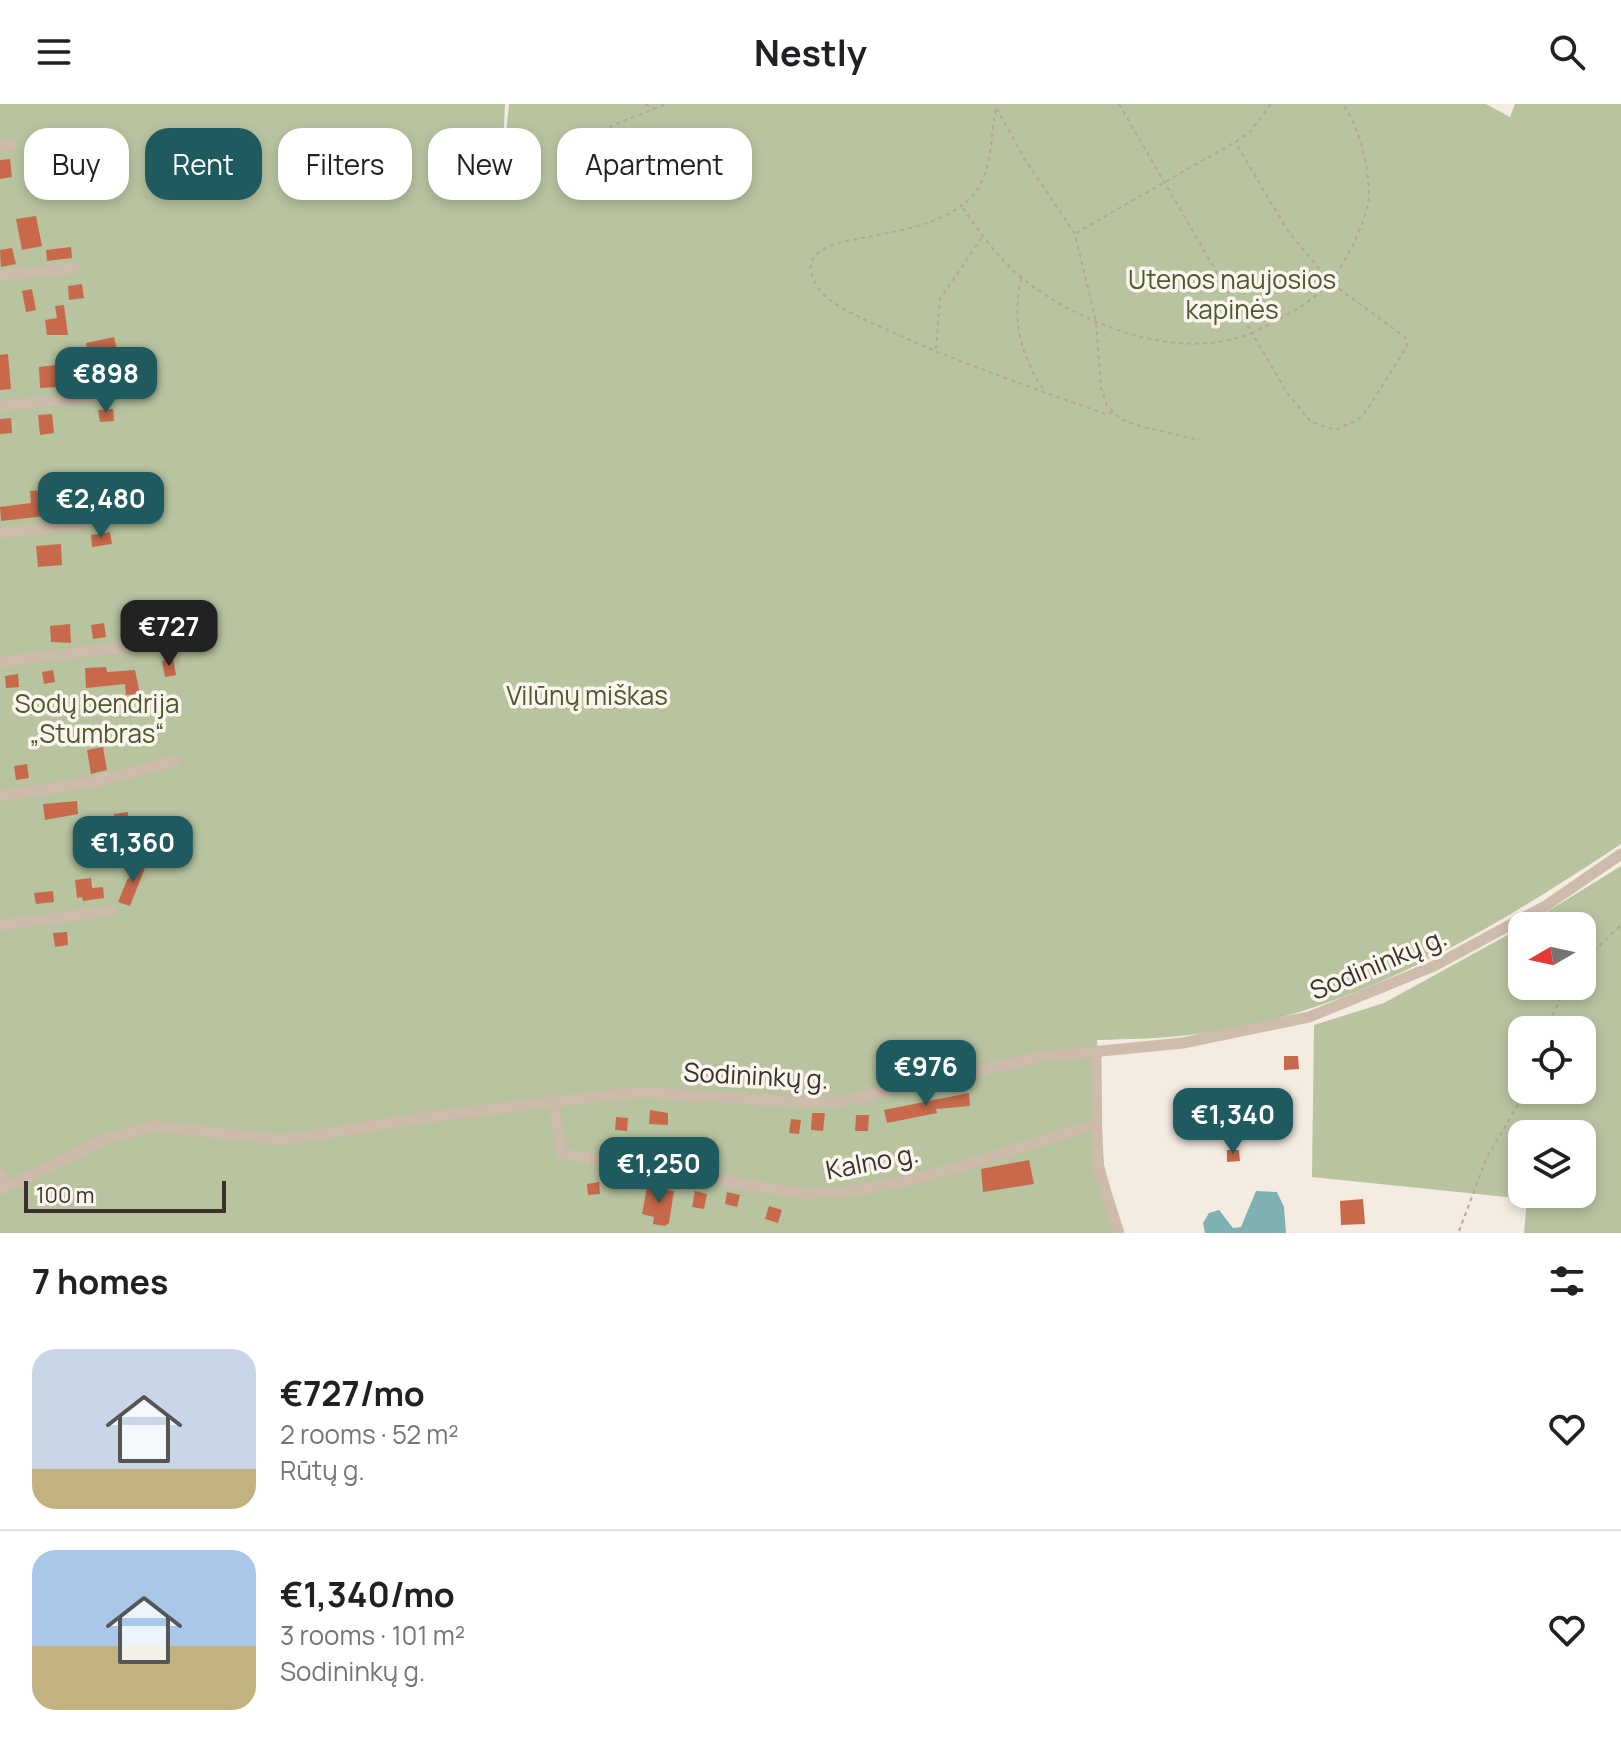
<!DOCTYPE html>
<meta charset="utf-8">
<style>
:root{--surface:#fff;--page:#f6f6f6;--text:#202124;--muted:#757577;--line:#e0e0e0;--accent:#1f5a5e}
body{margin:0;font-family:Manrope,sans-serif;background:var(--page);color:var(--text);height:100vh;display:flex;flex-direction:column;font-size:30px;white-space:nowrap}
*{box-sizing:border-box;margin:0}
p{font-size:26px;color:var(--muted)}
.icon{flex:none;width:44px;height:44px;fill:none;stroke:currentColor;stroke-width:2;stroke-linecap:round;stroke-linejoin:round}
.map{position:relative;height:1129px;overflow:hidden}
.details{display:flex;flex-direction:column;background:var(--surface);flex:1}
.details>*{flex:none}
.banner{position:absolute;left:24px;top:24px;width:800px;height:72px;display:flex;gap:16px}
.needle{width:52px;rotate:261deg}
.controls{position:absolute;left:1508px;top:808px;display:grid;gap:16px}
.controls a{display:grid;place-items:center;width:88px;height:88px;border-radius:16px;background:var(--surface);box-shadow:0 4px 12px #0003;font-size:40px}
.scale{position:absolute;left:24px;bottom:20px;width:202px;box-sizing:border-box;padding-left:8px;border:4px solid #3b302b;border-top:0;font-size:22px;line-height:28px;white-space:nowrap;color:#3b302b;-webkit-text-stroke:6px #fbf5ee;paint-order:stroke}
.price{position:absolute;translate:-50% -68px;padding:0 18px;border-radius:16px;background:var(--accent);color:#fff;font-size:26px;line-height:52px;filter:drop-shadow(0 2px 4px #0008)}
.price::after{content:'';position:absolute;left:50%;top:48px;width:24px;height:18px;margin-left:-12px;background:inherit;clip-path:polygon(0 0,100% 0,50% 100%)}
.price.current{background:#222;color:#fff}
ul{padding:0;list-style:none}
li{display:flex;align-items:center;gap:24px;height:200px;padding:0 32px}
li+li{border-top:2px solid var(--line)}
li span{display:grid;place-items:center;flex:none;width:224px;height:160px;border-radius:24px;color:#555}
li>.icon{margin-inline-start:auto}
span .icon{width:96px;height:96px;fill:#fffc;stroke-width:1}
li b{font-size:34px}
h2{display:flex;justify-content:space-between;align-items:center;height:96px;padding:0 32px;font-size:34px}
.pill{padding:0 28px;border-radius:24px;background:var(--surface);box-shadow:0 4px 12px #0003;font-size:28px;line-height:72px}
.pill.current{background:var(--accent);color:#fff}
header{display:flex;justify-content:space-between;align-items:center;height:104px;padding:0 32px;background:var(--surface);font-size:36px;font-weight:700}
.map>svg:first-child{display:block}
</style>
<header><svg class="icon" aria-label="menu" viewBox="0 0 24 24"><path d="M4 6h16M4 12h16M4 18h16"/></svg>Nestly<svg class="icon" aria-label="search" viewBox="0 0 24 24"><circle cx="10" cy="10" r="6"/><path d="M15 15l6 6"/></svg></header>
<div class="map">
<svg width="1621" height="1129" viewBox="0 0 1621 1129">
<rect width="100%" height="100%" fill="#f4ebe1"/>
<g fill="#b8c4a0" fill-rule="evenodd">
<path d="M0,0H505L501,81L509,0H1486L1510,13L1515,0H1621V740C1491,826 1348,914 1189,931C1158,935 1127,935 1097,936L1104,1061L1123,1129H0Z"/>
<path d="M1621,762V1129H1524L1527,1095L1312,1073L1314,921L1384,899L1522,823V882H1582V822H1524ZM1522,926H1582V986H1522ZM1522,1030H1582V1090H1522Z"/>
</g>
<path fill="#7fb0b2" d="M1256,1087L1277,1088L1284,1103L1286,1129H1205L1203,1119L1209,1109L1219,1106L1233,1124L1241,1123Z"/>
<g fill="#c8694b">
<path d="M10,55L12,73L0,75V56Z"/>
<path d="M36,112L42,142L22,146L16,115Z"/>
<path d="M71,143L72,154L47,157L46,146Z"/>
<path d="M12,144L16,160L1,163L0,146Z"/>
<path d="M82,180L84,194L69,196L68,182Z"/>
<path d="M32,185L36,206L26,208L22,187Z"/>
<path d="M64,201L68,231H47L45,216L57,214L55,202Z"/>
<path d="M114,233L117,245L112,246L118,273L103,276L98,249L88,251L86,239Z"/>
<path d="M8,250L11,285L0,286V251Z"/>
<path d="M57,261L58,283L40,284L39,263Z"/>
<path d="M113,305L114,317L100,318L98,306Z"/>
<path d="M52,310L54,329L40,331L38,311Z"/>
<path d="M11,314L12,329L0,330V315Z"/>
<path d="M43,386L46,412L1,417L0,403L31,399L30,387Z"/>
<path d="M110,428L112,440L92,443L91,431Z"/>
<path d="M61,440L62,461L38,463L36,442Z"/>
<path d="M104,519L106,533L93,535L91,521Z"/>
<path d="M70,520L71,539L51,538L50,522Z"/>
<path d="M173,554L176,571L165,573L162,557Z"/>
<path d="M106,563L107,568L135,566L140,590L126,591L125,580L86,584L85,564Z"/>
<path d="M53,566L55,578L44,580L42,568Z"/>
<path d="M18,570L19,583L6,584L5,572Z"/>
<path d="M103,643L107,666L91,670L87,646Z"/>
<path d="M27,660L29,674L16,676L14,662Z"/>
<path d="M77,697L78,710L45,716L43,700Z"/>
<path d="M128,708L127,732L117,734L114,710Z"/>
<path d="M172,725L175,743L154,746L152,728Z"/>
<path d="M144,754L148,756L130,802L118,798L127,776Z"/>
<path d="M91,774L92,784L103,783L104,794L83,797L82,793L77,794L75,776Z"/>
<path d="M53,787L54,798L36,800L34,789Z"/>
<path d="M67,828L68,841L55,843L53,829Z"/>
<path d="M1284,952H1298L1299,965L1284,966Z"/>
<path d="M969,989L970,1002L936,1005L937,1009L887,1019L884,1006Z"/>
<path d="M1283,1003L1284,1023L1243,1024L1242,1004Z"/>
<path d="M650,1006L668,1009V1021L649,1020Z"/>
<path d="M812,1009H825L823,1027L811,1026Z"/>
<path d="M856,1011H869L868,1027H855Z"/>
<path d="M616,1013L628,1014L627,1027L615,1026Z"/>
<path d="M791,1015L801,1016L799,1030L789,1029Z"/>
<path d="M691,1044L705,1046L704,1059L690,1057Z"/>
<path d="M1227,1046H1239L1240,1057L1227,1058Z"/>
<path d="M1029,1056L1034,1080L983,1088L981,1065Z"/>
<path d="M599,1078L600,1090L588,1091L587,1080Z"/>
<path d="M647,1083L674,1087L669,1119L665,1122L653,1120L654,1113L642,1110Z"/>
<path d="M695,1087L707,1090L704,1105L692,1103Z"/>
<path d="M727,1088L740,1091L737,1103L725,1100Z"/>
<path d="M1363,1095L1365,1120L1341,1121L1340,1097Z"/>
<path d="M769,1102L782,1106L778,1119L765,1115Z"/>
</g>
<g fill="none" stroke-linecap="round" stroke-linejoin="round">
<g stroke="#b9a596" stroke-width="2" stroke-dasharray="4 4" stroke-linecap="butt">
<path d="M645,0L653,4"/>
<path d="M1119,0L1252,229C1279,215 1309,202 1330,178C1345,160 1370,112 1369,88C1368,59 1359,23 1343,0"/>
<path d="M594,29L666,0"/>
<path d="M963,104C980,129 998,154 1022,174C1081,221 1179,259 1252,229L1288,290L1311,318L1335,326L1358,316L1367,306L1407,242L1406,234L1330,178L1288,127L1235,38"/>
<path d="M1076,129L1235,38L1250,28L1271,0"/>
<path d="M1021,174C1012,217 1020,249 1043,285"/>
<path d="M936,245L940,195L982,133"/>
<path d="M1113,308L1105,310C1037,285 967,262 901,232C877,221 851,211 830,196C817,186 802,164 817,150C830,138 852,136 868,133C912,124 975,115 987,63C992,44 992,23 996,3L1024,54L1075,130L1096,217L1101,284L1107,302L1122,316L1143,323L1200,336"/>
<path d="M1582,858L1621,821"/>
<path d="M1546,926L1566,882"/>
<path d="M1459,1127L1487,1053L1527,986"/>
</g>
<g stroke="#cdbbac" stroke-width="11">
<path d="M0,42L11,41"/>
<path d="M0,172L74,164"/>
<path d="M0,302L100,292"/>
<path d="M0,429L87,420"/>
<path d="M0,558L148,540"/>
<path d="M0,692L98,677L175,657"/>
<path d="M0,821L111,807"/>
<path d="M1096,949L1097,1062L1119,1129"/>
<path d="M554,998L561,1050L796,1089C891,1093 1004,1047 1096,1020"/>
<path d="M0,1070L8,1081"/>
<path d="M0,1086L105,1035L155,1022L282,1036L450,1010L641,988L792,998H840L1040,953L1183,939L1309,913L1434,862L1547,801L1621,750"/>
</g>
</g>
<g text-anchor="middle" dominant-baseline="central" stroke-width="7" stroke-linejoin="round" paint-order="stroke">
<g font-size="26" fill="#4a5a2e" stroke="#fbf5ee">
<text x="1232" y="175">Utenos naujosios<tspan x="1232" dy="30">kapinės</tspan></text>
<text x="587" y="591">Vilūnų miškas</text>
<text x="97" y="599">Sodų bendrija<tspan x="97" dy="30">„Stumbras“</tspan></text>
</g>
<g font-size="26" fill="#3b302b" stroke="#fbf5ee">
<text transform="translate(1378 859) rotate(-23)">Sodininkų g.</text>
<text transform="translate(756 971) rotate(3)">Sodininkų g.</text>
<text transform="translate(872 1057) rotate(-11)">Kalno g.</text>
</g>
</g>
</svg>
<div class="controls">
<a><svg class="needle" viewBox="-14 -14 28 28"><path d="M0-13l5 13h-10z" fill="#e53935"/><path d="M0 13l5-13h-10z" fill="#757577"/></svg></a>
<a><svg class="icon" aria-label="locate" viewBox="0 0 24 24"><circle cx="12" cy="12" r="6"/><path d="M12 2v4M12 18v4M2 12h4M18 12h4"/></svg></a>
<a><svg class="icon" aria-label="layers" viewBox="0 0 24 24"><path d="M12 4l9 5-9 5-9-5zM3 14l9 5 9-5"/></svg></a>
</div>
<div class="scale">100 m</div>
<b class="price" style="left:106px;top:311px">€898</b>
<b class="price" style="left:101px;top:436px">€2,480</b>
<b class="price current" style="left:169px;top:564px">€727</b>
<b class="price" style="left:133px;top:780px">€1,360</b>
<b class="price" style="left:926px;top:1004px">€976</b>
<b class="price" style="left:1233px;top:1052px">€1,340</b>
<b class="price" style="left:659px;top:1101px">€1,250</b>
<div class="banner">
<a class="pill">Buy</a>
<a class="pill current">Rent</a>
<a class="pill">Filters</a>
<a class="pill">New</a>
<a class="pill">Apartment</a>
</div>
</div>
<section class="details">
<h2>7 homes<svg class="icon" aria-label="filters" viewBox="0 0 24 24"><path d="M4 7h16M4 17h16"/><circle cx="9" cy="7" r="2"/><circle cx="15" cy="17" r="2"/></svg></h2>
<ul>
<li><span style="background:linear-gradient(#c9d6e8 75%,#c2b280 0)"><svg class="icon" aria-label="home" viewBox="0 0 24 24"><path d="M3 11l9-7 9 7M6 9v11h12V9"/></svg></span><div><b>€727/mo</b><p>2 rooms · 52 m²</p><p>Rūtų g.</p></div><svg class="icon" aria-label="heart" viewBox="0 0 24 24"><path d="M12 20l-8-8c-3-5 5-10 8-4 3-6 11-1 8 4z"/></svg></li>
<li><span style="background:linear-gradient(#a9c7e8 60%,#c2b280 0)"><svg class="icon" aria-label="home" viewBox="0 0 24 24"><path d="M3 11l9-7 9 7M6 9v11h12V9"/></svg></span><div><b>€1,340/mo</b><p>3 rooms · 101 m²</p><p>Sodininkų g.</p></div><svg class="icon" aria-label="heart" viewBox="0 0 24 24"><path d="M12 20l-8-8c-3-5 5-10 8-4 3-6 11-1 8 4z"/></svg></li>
</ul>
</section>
